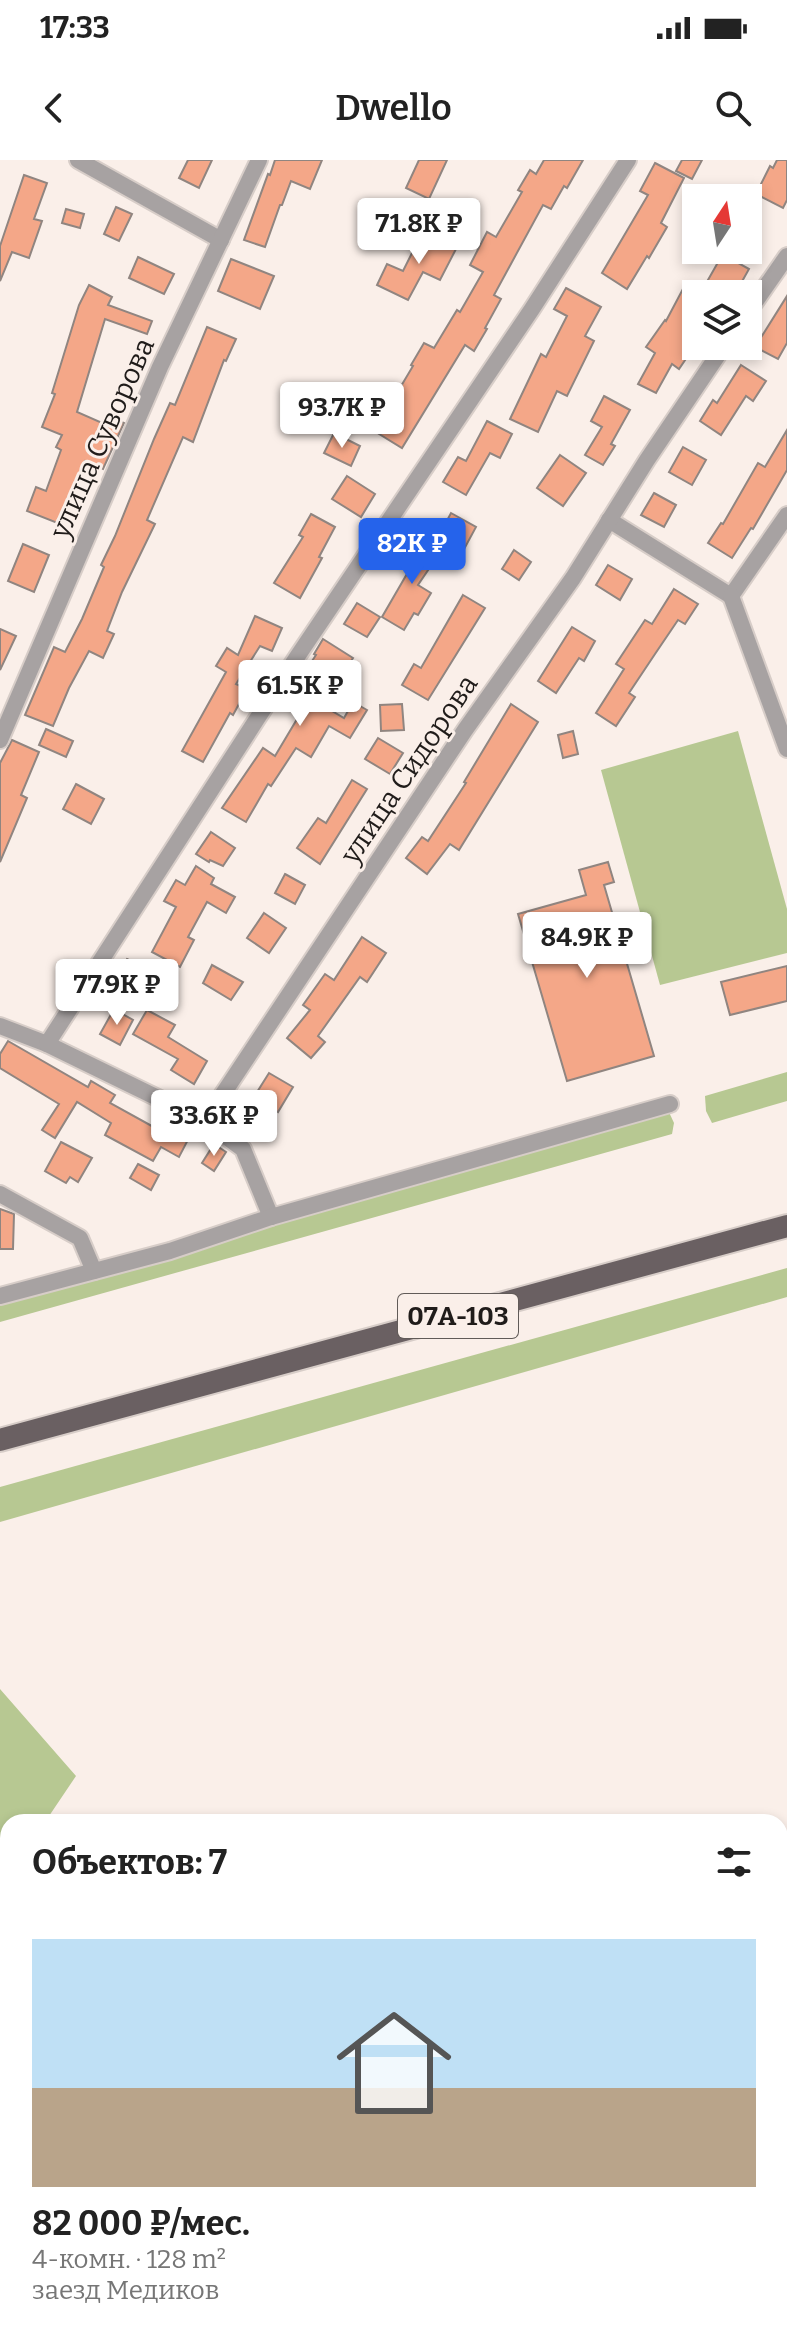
<!DOCTYPE html>
<html lang="ru">
<meta charset="utf-8">
<style>
:root{--surface:#fff;--page:#f6f6f6;--text:#222;--muted:#767676;--line:#e0e0e0;--accent:#2563eb}
body{margin:0;font-family:Bitter,serif;background:var(--page);color:var(--text);height:100vh;display:flex;flex-direction:column;font-size:30px;white-space:nowrap}
*{box-sizing:border-box;margin:0}
p{font-size:26px;color:var(--muted)}
.icon{flex:none;width:44px;height:44px;fill:none;stroke:currentColor;stroke-width:2;stroke-linecap:round;stroke-linejoin:round}
.map{position:relative;flex:1;overflow:hidden}
.sheet{position:absolute;left:0px;top:1654px;width:788px;height:536px;display:flex;flex-direction:column;background:var(--surface);border-radius:24px 24px 0 0;box-shadow:0 4px 12px #0003}
.sheet>*{flex:none}
.needle{width:52px;rotate:12deg}
.buttons{position:absolute;left:682px;top:24px;display:grid;gap:16px}
.buttons a{display:grid;place-items:center;width:80px;height:80px;border-radius:0px;background:var(--surface);box-shadow:0 4px 12px #0003;font-size:40px}
.price{position:absolute;translate:-50% -68px;padding:0 18px;border-radius:8px;background:#fff;color:#222;font-size:26px;line-height:52px;filter:drop-shadow(0 2px 4px #0008)}
.price::after{content:'';position:absolute;left:50%;top:48px;width:24px;height:18px;margin-left:-12px;background:inherit;clip-path:polygon(0 0,100% 0,50% 100%)}
.price.on{background:var(--accent);color:#fff}
ul{padding:0;list-style:none}
li{display:grid;align-content:center;gap:16px;height:424px;padding:0 32px}
li+li{border-top:2px solid var(--line)}
li span{display:grid;place-items:center;height:248px;border-radius:0px;color:#555}
li>.icon{margin-inline-start:auto}
span .icon{width:144px;height:144px;fill:#fffc;stroke-width:1}
li b{font-size:34px}
h2{display:flex;justify-content:space-between;align-items:center;height:96px;padding:0 32px;font-size:34px}
.status{display:flex;justify-content:space-between;align-items:center;height:56px;padding:0 40px;background:var(--surface);direction:ltr}
.status svg{height:22px;fill:currentColor}
header{display:flex;justify-content:space-between;align-items:center;height:104px;padding:0 32px;background:var(--surface);font-size:36px;font-weight:600}
.map>svg:first-child{display:block}
</style>
<div class="status"><b>17:33</b><svg viewBox="0 0 49 12"><path d="M0 12V9h3v3zM5 12V6h3v6zM10 12V3h3v9zM15 12V0h3v12zM26 1h20v11H26zM47 4h2v5h-2z"/></svg></div>
<header><svg class="icon" aria-label="back" viewBox="0 0 24 24"><path d="M15 5l-7 7 7 7"/></svg>Dwello<svg class="icon" aria-label="search" viewBox="0 0 24 24"><circle cx="10" cy="10" r="6"/><path d="M15 15l6 6"/></svg></header>
<div class="map">
<svg width="787" height="2190" viewBox="0 0 787 2190">
<rect width="100%" height="100%" fill="#faefe9"/>
<g fill="#b7c892">
<path d="M738,571L787,749V793L660,825L601,610Z"/>
<path d="M787,912V941L712,963L706,951L705,936Z"/>
<path d="M668,950L674,963L672,974L0,1162V1140Z"/>
<path d="M787,1108V1137L0,1362V1327Z"/>
<path d="M0,1529L76,1616L45,1662H8V2182H337L341,2190H0Z"/>
</g>
<g fill="#f4a788" stroke="#908580" stroke-width="2">
<path d="M188,0H212L199,28L179,18Z"/>
<path d="M275,0H322L310,29L291,21L282,45H280L265,87L244,80L268,14L270,15Z"/>
<path d="M419,0H447L429,39L406,28Z"/>
<path d="M544,0H583L567,28L564,26L551,49L543,45L494,135L501,139L485,168L487,169L474,191L465,185L402,288L371,269L385,246L388,248L413,206L411,205L424,183L434,188L457,150L460,152L483,112L470,105L487,72L496,77L522,32L518,30L530,10L536,14Z"/>
<path d="M682,0H702L692,19L676,11Z"/>
<path d="M777,0H787V40L783,48L756,34L770,6L773,8Z"/>
<path d="M655,3L684,18L661,63L667,67L649,98L647,96L627,129L602,113L648,35L640,31Z"/>
<path d="M24,15L47,23L34,59L42,61L29,98L12,92L0,121V86Z"/>
<path d="M116,47L132,54L119,81L104,74Z"/>
<path d="M66,49L84,54L80,68L62,63Z"/>
<path d="M423,71L457,87L440,120L423,112L408,140L377,125L387,104L403,111Z"/>
<path d="M725,90H746L738,103L749,109L735,134H700Z"/>
<path d="M138,97L174,114L164,134L129,118Z"/>
<path d="M231,99L274,116L260,149L218,131Z"/>
<path d="M89,125L112,137L108,145L152,161L147,174L105,159L77,252L102,263L106,255L124,263L103,309L85,301L60,364L27,351L36,327L46,331L61,290L56,287L62,275L42,267L55,234L52,233L79,145Z"/>
<path d="M685,125L696,131V156L688,170L696,175V184L679,209L672,204L656,233L638,224L655,193L646,187L665,160L666,161Z"/>
<path d="M566,128L601,147L585,176L594,181L567,236L557,231L538,272L510,259L541,194L546,197L567,156L554,149Z"/>
<path d="M787,136V183L778,199L755,187Z"/>
<path d="M207,167L236,179L226,201L224,200L193,282L183,277L147,360L155,364L122,432L107,471L114,474L103,498L89,491L69,528L53,566L25,555L54,487L65,492L82,459L104,407L101,405L115,376L154,279L170,243L175,245Z"/>
<path d="M741,205L766,221L753,241L746,236L721,275L700,261L713,240L717,243Z"/>
<path d="M604,236L630,250L611,284L615,286L603,305L585,295L602,267L591,261Z"/>
<path d="M487,261L512,274L500,298L490,293L466,335L443,322L458,297L466,301Z"/>
<path d="M787,270V310L753,369L751,368L732,398L708,383L721,363L723,364L758,303L765,307Z"/>
<path d="M334,273L360,286L351,306L324,293Z"/>
<path d="M683,287L706,300L692,325L669,312Z"/>
<path d="M560,295L586,313L563,346L537,328Z"/>
<path d="M347,316L375,334L361,357L332,339Z"/>
<path d="M654,333L676,345L664,367L641,355Z"/>
<path d="M451,353L476,367L462,393L437,379Z"/>
<path d="M311,354L335,367L319,397L322,398L300,438L274,423L303,377L299,375Z"/>
<path d="M419,377L441,391L418,425L431,433L418,455L414,453L404,470L382,457L415,400L407,394Z"/>
<path d="M23,384L49,395L34,432L8,421Z"/>
<path d="M514,390L531,402L519,420L502,409Z"/>
<path d="M608,405L632,419L620,440L596,425Z"/>
<path d="M674,429L698,444L685,464L678,460L655,494L629,533L635,537L616,566L596,553L624,509L616,504L645,460L652,464Z"/>
<path d="M463,435L485,448L428,540L402,525L414,504L421,508Z"/>
<path d="M357,443L380,457L367,477L344,464Z"/>
<path d="M255,456L282,468L272,491L260,486L236,524L247,529L233,555L230,553L203,602L182,591L226,512L216,506L227,488L238,495Z"/>
<path d="M572,467L595,481L584,501L579,498L556,533L538,521Z"/>
<path d="M0,469L16,476L0,510Z"/>
<path d="M323,479L353,498L322,545L344,558L353,542L367,550L350,578L329,566L311,597L296,588L271,626L268,624L246,662L222,648L263,588L275,596L306,544L291,533L316,495L314,494Z"/>
<path d="M402,544L404,570L381,571L380,545Z"/>
<path d="M511,544L538,562L459,690L450,684L427,714L406,698L422,677L428,681L466,623L464,622Z"/>
<path d="M46,569L73,581L66,597L39,585Z"/>
<path d="M573,571L578,594L563,598L558,575Z"/>
<path d="M378,578L403,593L390,614L365,599Z"/>
<path d="M12,580L39,592L21,635L27,638L0,702V603Z"/>
<path d="M352,620L367,629L320,704L297,688L318,658L326,663Z"/>
<path d="M76,624L104,639L91,664L63,649Z"/>
<path d="M211,672L235,688L223,706L210,700L209,702L196,694Z"/>
<path d="M608,702L614,722L604,725L654,896L567,921L518,754L586,735L579,710Z"/>
<path d="M196,706L214,718L211,724L235,737L226,753L207,742L188,777L194,780L180,807L152,792L176,747L164,741L176,720L185,725Z"/>
<path d="M285,714L305,725L295,744L275,733Z"/>
<path d="M264,753L286,768L269,793L247,778Z"/>
<path d="M362,777L386,793L367,822L360,817L318,876L325,882L311,898L287,878L310,850L303,845L325,814L334,820Z"/>
<path d="M127,799L140,806L124,833L112,826Z"/>
<path d="M212,805L243,822L231,840L203,823Z"/>
<path d="M787,806V841L730,855L721,822Z"/>
<path d="M114,849L133,860L120,885L100,874Z"/>
<path d="M147,850L175,865L168,877L207,901L194,924L171,910L178,899L133,874Z"/>
<path d="M8,881L88,927L91,921L115,935L110,943L159,970L164,960L191,974L179,997L161,987L153,1001L105,975L111,963L77,942L55,978L42,970L59,944L0,908V894Z"/>
<path d="M269,913L293,927L278,952L254,937Z"/>
<path d="M61,982L92,998L78,1022L70,1017L66,1023L45,1011Z"/>
<path d="M214,984L226,992L214,1011L202,1003Z"/>
<path d="M138,1004L159,1015L151,1030L130,1018Z"/>
<path d="M0,1049L14,1054L13,1089H0Z"/>
</g>
<g fill="none" stroke-linecap="round" stroke-linejoin="round">
<defs>
<g id="minor">
<path d="M78,0L221,80"/>
<path d="M748,152L787,96"/>
<path d="M609,360L731,436L787,355"/>
<path d="M731,436L787,589"/>
<path d="M0,580L160,207L259,0"/>
<path d="M0,866L47,884"/>
<path d="M205,961L47,884L297,497L532,149L628,0"/>
<path d="M0,1034L80,1078L94,1111"/>
<path d="M271,1057L243,989L205,961L465,570L573,418L647,300L724,186"/>
<path d="M0,1136L170,1091L271,1057L670,944"/>
<path d="M0,1701L8,1709"/>
<path d="M0,1802L8,1812"/>
<path d="M0,2024L8,2038"/>
<path d="M78,2182L82,2190"/>
<path d="M233,2182L237,2190"/>
<path d="M294,2182L298,2190"/>
</g>
<path id="primary" d="M0,1280L787,1066"/>
</defs>
<use href="#minor" stroke="#d7cdc8" stroke-width="20"/>
<use href="#primary" stroke="#d7cdc8" stroke-width="26"/>
<use href="#minor" stroke="#a7a2a2" stroke-width="16"/>
<use href="#primary" stroke="#6a6062" stroke-width="22"/>
</g>
<g text-anchor="middle" dominant-baseline="central" stroke-width="6" stroke-linejoin="round" paint-order="stroke">
<rect fill="#faefe9" stroke="#615b58" stroke-width="2" x="398" y="1134" width="120" height="44" rx="6"/>
<g font-size="26" font-weight="bold" fill="#201c1a">
<text x="458" y="1156">07А-103</text>
</g>
<g font-size="28" fill="#201c1a" stroke="#faefe9">
<text transform="translate(102 278) rotate(-66)">улица Суворова</text>
<text transform="translate(409 609) rotate(-56)">улица Сидорова</text>
</g>
</g>
</svg>
<div class="buttons">
<a><svg class="needle" viewBox="-14 -14 28 28"><path d="M0-13l5 13h-10z" fill="#e53935"/><path d="M0 13l5-13h-10z" fill="#767676"/></svg></a>
<a><svg class="icon" aria-label="layers" viewBox="0 0 24 24"><path d="M12 4l9 5-9 5-9-5zM3 14l9 5 9-5"/></svg></a>
</div>
<b class="price" style="left:419px;top:106px">71.8K ₽</b>
<b class="price" style="left:342px;top:290px">93.7K ₽</b>
<b class="price on" style="left:412px;top:426px">82K ₽</b>
<b class="price" style="left:300px;top:568px">61.5K ₽</b>
<b class="price" style="left:587px;top:820px">84.9K ₽</b>
<b class="price" style="left:117px;top:867px">77.9K ₽</b>
<b class="price" style="left:214px;top:998px">33.6K ₽</b>
<section class="sheet">
<h2>Объектов: 7<svg class="icon" aria-label="filters" viewBox="0 0 24 24"><path d="M4 7h16M4 17h16"/><circle cx="9" cy="7" r="2"/><circle cx="15" cy="17" r="2"/></svg></h2>
<ul>
<li><span style="background:linear-gradient(#bfe0f5 60%,#b9a48a 0)"><svg class="icon" aria-label="home" viewBox="0 0 24 24"><path d="M3 11l9-7 9 7M6 9v11h12V9"/></svg></span><div><b>82 000 ₽/мес.</b><p>4-комн. · 128 m²</p><p>заезд Медиков</p></div></li>
</ul>
</section>
</div>
